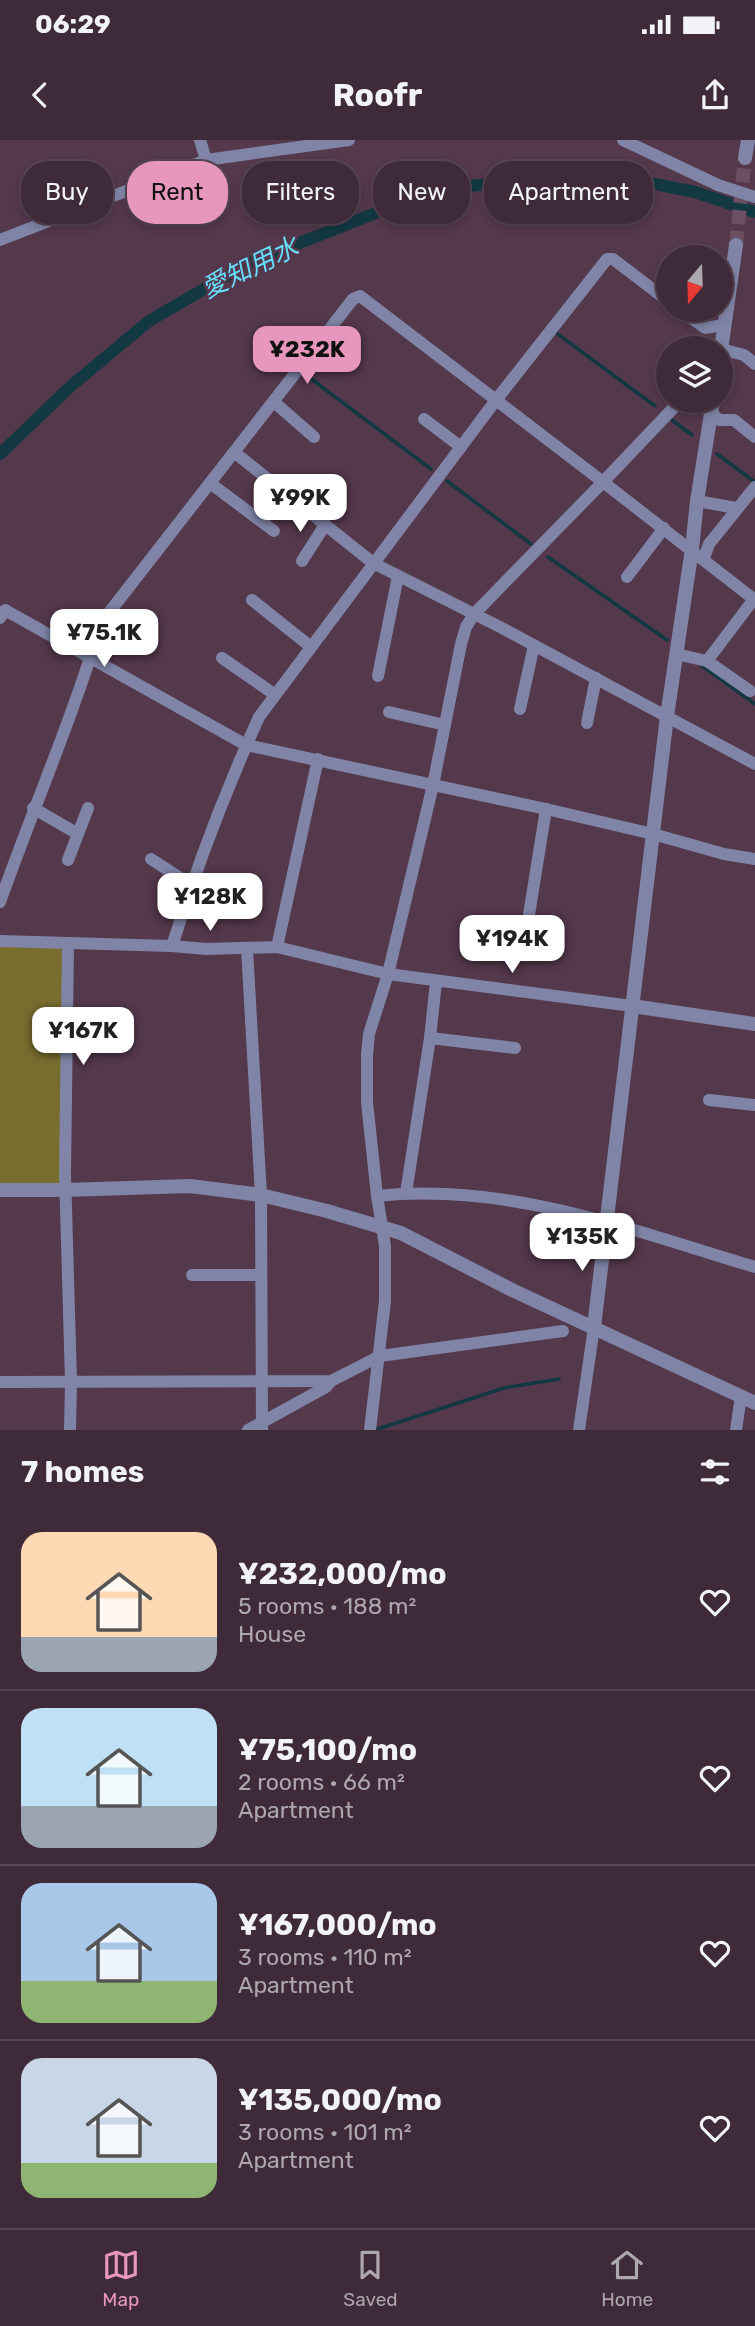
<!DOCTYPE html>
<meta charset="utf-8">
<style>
:root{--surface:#3f2a39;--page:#4a3644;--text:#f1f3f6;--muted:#ada7ae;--line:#584653;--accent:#e797bd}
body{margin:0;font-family:Rubik,"Noto Sans JP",sans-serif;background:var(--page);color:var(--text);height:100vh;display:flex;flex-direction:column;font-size:26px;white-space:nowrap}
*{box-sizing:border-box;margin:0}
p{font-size:23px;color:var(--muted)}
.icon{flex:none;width:38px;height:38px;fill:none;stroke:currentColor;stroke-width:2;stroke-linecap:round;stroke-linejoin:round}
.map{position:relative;height:1290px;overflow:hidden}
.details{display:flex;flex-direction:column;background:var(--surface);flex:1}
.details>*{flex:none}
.hud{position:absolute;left:21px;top:21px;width:714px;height:63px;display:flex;gap:14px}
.needle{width:46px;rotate:199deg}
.tools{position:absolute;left:656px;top:105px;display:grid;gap:14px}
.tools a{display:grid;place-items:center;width:77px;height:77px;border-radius:50%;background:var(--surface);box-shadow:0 4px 10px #0003,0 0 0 2px var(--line);font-size:35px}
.price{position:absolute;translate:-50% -60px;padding:0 16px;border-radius:14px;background:#fff;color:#222;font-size:23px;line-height:46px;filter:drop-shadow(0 2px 4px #0008)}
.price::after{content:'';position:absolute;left:50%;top:42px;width:21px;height:16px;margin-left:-10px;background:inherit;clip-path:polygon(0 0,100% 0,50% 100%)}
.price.active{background:var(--accent);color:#111}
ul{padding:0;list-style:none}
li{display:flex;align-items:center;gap:21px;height:175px;padding:0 21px}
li+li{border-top:2px solid var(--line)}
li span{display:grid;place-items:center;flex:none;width:196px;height:140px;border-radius:21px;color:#555}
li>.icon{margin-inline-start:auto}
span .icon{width:84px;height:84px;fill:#fffc;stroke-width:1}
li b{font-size:30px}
h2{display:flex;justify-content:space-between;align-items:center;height:84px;padding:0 21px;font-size:30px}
.tag{padding:0 24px;border-radius:28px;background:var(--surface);box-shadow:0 4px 10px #0003,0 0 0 2px var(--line);font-size:24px;line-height:63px}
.tag.active{background:var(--accent);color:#111}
.status{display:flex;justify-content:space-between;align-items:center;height:49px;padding:0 35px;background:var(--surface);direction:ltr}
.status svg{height:19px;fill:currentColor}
header{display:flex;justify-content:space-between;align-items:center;height:91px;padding:0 21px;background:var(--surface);font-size:32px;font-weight:700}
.tab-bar{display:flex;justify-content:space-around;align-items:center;height:98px;border-top:2px solid var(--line);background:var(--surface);font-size:19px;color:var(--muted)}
.tab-bar a{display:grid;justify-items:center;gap:4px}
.tab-bar .active{color:var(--accent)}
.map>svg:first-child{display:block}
</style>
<div class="status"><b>06:29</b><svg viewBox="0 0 49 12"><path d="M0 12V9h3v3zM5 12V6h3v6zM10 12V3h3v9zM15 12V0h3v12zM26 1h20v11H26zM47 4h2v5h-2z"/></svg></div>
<header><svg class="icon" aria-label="back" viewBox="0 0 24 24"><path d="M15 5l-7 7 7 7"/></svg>Roofr<svg class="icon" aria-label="share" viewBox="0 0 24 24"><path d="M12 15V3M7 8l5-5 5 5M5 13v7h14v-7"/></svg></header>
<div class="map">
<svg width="755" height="1290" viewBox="0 0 755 1290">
<rect width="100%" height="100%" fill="#54384c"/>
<path fill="#786c2e" d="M0,801L68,804L65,1050H0Z"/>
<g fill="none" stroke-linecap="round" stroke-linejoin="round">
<g stroke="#123842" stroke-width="3.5">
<path d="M555,192L655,266"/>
<path d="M310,238L431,329"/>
<path d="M672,280L692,295"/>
<path d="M717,314L755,342"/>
<path d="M447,341L531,404"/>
<path d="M548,417L667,500"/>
<path d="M701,525L755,564"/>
<path d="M375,1290L504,1248L559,1239"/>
</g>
<path stroke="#123842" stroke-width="12" d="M0,314L71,246L149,181L249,123L386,69L470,46L501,43H650L695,52L755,72"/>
<path stroke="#6a5062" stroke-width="14" stroke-dasharray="14 7" stroke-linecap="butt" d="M736,105L745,18"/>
<g stroke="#8085a7" stroke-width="12">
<path d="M200,0L206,20"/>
<path d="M623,0L718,45L755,57"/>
<path d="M0,100L206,20L349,0"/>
<path d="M680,170L705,188L723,185"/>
<path d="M721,209L744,215L755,224"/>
<path d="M680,261L603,342L755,460"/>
<path d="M274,262L314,297"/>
<path d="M713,274L719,280H734L755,297"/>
<path d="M424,279L461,307"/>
<path d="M234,312L373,423L502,488L755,624"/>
<path d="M210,343L274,391"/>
<path d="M697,361L736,368"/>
<path d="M704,418L709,404L755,347"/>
<path d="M302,421L325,385"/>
<path d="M627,437L664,388"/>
<path d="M252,460L311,507"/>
<path d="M0,478L5,470L246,605L546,669L653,694L724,714L755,719"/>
<path d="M676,514L707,521L750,551"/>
<path d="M222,518L274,554"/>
<path d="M707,521L754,459"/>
<path d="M378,536L398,436"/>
<path d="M520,569L534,505"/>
<path d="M389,572L445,585"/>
<path d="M587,583L596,538"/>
<path d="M33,668L78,694"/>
<path d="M151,719L191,745"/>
<path d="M68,720L88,668"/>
<path d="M0,762C33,669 73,577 101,483L353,159L360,156L603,342L474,474L466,487L461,504L433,645L388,834L369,894L367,915V962L377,1056L385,1106V1161L370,1290"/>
<path d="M528,781L546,669"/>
<path d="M0,801L172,806L206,809L277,807L388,834L632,866"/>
<path d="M68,804L65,1033L71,1241L70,1290"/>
<path d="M172,806C196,728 225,652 259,577L496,260L607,119H613L668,161"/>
<path d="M277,807L318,619"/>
<path d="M247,809L261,1055L262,1290"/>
<path d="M430,898L515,908"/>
<path d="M709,960L755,965"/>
<path d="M406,1053L430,898L436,842"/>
<path d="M377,1056C508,1042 631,1090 755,1127"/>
<path d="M192,1135H260"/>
<path d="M0,1242L331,1241L380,1216L563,1191"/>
<path d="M248,1290L326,1247L331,1241"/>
<path d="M579,1290L594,1187"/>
<path d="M736,1290L741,1256"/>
</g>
<g stroke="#8085a7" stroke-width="14">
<path d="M745,18L748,0"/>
<path d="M721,210L736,105"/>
<path d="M632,866L755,884"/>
<path d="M0,1050H65L190,1046L261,1055L327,1071L401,1093L512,1150L755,1263"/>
<path d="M594,1187L667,576L692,409L697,361L713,261"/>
</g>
</g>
<g text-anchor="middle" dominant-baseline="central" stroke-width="5" stroke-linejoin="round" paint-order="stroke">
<g font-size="26" font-style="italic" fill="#68dffe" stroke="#54384c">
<text transform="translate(250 128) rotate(-26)">愛知用水</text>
</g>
</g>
</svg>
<div class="tools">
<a><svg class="needle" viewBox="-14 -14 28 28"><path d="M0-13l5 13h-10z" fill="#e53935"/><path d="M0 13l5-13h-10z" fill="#ada7ae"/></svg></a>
<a><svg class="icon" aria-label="layers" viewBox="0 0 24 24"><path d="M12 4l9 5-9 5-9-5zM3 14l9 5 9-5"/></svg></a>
</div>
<b class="price active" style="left:307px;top:246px">¥232K</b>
<b class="price" style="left:300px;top:394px">¥99K</b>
<b class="price" style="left:104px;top:529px">¥75.1K</b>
<b class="price" style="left:210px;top:793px">¥128K</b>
<b class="price" style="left:512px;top:835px">¥194K</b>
<b class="price" style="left:83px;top:927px">¥167K</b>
<b class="price" style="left:582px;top:1133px">¥135K</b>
<div class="hud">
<a class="tag">Buy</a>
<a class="tag active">Rent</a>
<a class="tag">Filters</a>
<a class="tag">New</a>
<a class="tag">Apartment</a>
</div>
</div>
<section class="details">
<h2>7 homes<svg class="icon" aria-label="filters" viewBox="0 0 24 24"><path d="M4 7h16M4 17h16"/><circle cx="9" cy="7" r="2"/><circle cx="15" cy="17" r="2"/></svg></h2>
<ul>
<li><span style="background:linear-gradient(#ffd9b3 75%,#9aa5b1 0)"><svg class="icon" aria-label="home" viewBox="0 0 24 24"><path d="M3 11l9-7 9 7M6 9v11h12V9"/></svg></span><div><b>¥232,000/mo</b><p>5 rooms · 188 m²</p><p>House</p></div><svg class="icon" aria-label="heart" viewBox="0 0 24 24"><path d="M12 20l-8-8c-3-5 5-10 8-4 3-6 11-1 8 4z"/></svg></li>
<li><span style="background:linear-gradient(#bfe0f5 70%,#9aa5b1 0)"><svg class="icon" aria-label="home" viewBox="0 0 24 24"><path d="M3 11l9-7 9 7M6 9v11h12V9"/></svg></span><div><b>¥75,100/mo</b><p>2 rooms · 66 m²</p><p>Apartment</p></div><svg class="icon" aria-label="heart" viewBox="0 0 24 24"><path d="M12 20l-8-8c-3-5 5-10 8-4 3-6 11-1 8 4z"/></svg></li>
<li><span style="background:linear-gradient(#a9c7e8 70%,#8fb573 0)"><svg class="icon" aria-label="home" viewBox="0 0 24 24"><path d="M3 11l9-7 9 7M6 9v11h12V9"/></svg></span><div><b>¥167,000/mo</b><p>3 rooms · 110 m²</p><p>Apartment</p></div><svg class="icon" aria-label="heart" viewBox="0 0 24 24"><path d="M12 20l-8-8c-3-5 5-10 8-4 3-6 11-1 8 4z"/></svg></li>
<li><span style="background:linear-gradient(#c9d6e8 75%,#8fb573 0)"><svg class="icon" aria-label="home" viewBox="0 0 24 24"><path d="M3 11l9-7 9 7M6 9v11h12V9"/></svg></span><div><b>¥135,000/mo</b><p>3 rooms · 101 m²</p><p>Apartment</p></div><svg class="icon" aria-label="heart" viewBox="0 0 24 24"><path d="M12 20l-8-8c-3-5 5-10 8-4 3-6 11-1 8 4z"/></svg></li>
</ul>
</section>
<nav class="tab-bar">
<a class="active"><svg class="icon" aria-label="map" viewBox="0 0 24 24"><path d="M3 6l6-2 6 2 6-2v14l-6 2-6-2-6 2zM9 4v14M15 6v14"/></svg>Map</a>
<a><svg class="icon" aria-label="saved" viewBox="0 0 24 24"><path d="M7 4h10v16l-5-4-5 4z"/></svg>Saved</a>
<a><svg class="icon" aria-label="home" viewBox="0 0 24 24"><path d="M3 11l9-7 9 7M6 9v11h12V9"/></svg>Home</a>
</nav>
